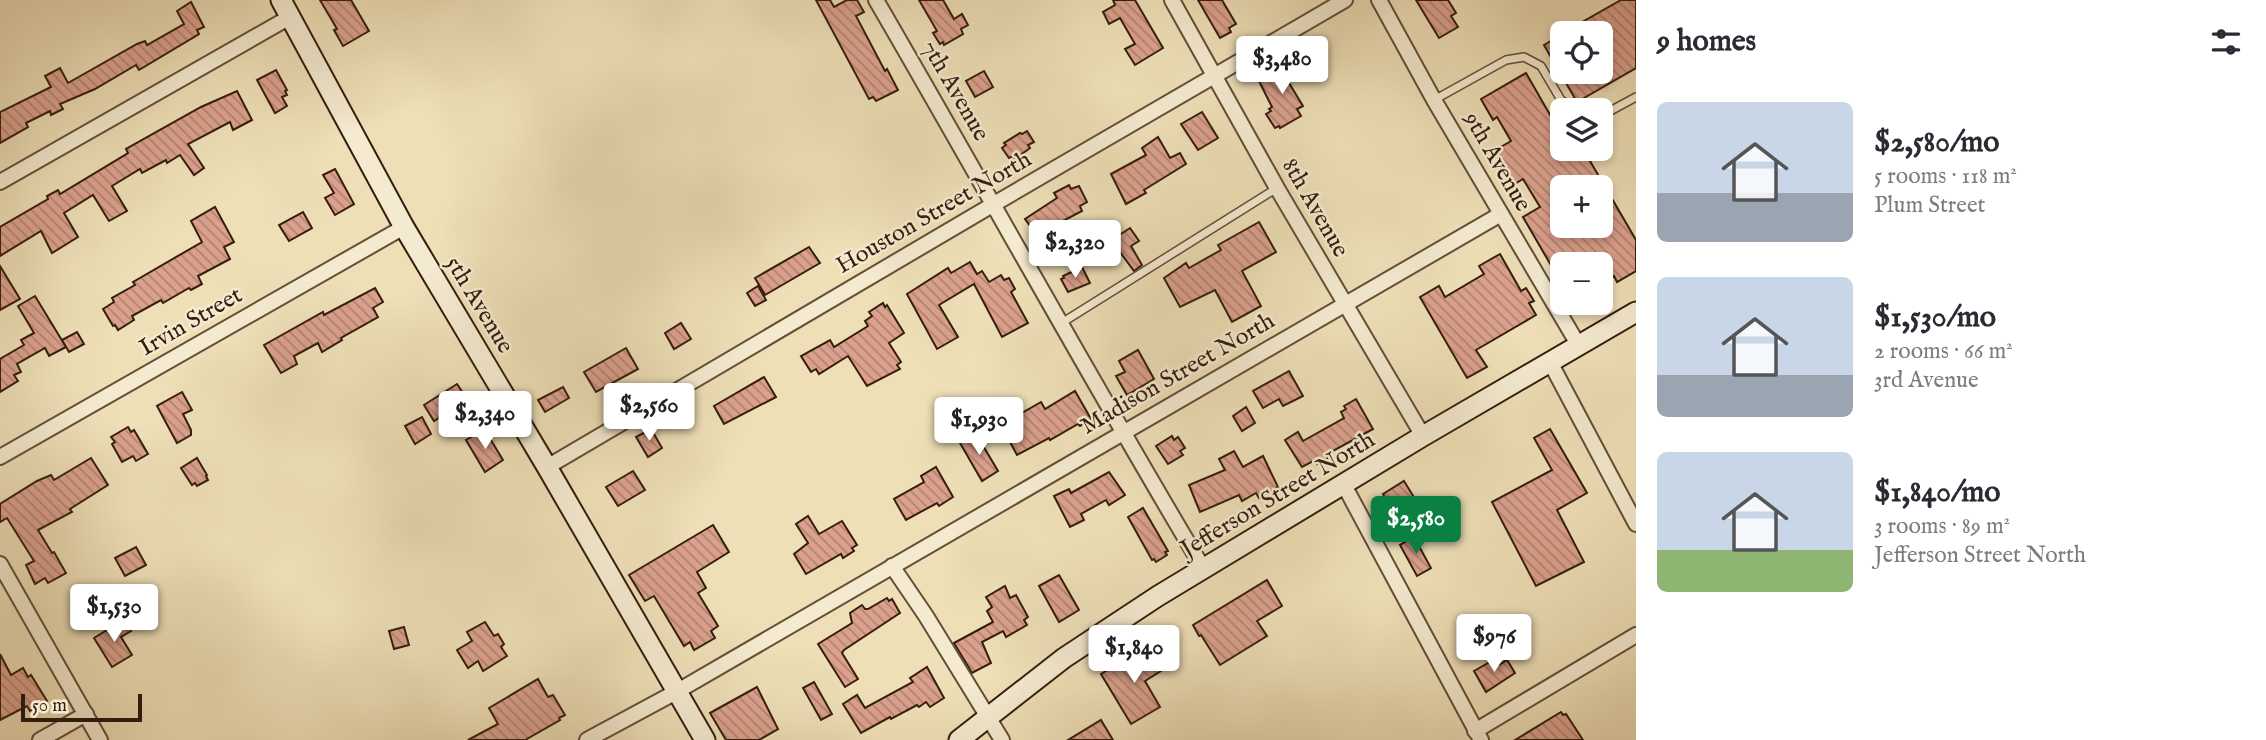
<!DOCTYPE html>
<meta charset="utf-8">
<style>
:root{--surface:#fff;--page:#f7f7f7;--text:#2b2b33;--muted:#7c7c81;--accent:#0b8043}
body{margin:0;font-family:"IM FELL English",serif;background:var(--page);color:var(--text);height:100vh;display:flex;flex-direction:column;font-size:26px;white-space:nowrap}
*{box-sizing:border-box;margin:0}
p{font-size:23px;color:var(--muted)}
.icon{flex:none;width:38px;height:38px;fill:none;stroke:currentColor;stroke-width:2;stroke-linecap:round;stroke-linejoin:round}
.map{position:relative;flex:1;overflow:hidden}
.drawer{display:flex;flex-direction:column;background:var(--surface);width:630px}
.drawer>*{flex:none}
.controls{position:absolute;left:1550px;top:21px;display:grid;gap:14px}
.controls a{display:grid;place-items:center;width:63px;height:63px;border-radius:10px;background:var(--surface);box-shadow:0 4px 10px #0003;font-size:35px}
.scale{position:absolute;left:21px;bottom:18px;width:121px;box-sizing:border-box;padding-left:7px;border:4px solid #351d0d;border-top:0;font-size:19px;line-height:24px;white-space:nowrap;color:#351d0d;-webkit-text-stroke:5px #f4ead0;paint-order:stroke}
.price{position:absolute;translate:-50% -60px;padding:0 16px;border-radius:7px;background:#fff;color:#222;font-size:23px;line-height:46px;filter:drop-shadow(0 2px 4px #0008)}
.price::after{content:'';position:absolute;left:50%;top:42px;width:21px;height:16px;margin-left:-10px;background:inherit;clip-path:polygon(0 0,100% 0,50% 100%)}
.price.current{background:var(--accent);color:#fff}
ul{padding:0;list-style:none}
li{display:flex;align-items:center;gap:21px;height:175px;padding:0 21px}
li span{display:grid;place-items:center;flex:none;width:196px;height:140px;border-radius:10px;color:#555}
li>.icon{margin-inline-start:auto}
span .icon{width:84px;height:84px;fill:#fffc;stroke-width:1}
li b{font-size:30px}
h2{display:flex;justify-content:space-between;align-items:center;height:84px;padding:0 21px;font-size:30px}
main{display:flex;flex:1;min-height:0}
.map>svg:first-child{display:block}
</style>
<main>
<div class="map">
<svg width="1636" height="740" viewBox="0 0 1636 740">
<defs>
<pattern id="building-back-hatch" width="6" height="6" patternUnits="userSpaceOnUse" patternTransform="scale(1.75)"><rect width="6" height="6" fill="#dba18d"/><path d="M-1 5l2 2M0 0l6 6M5-1l2 2" fill="none" stroke="#b28372"/></pattern>
</defs>
<rect width="100%" height="100%" fill="#eedfb7"/>
<filter id="stains"><feTurbulence type="fractalNoise" baseFrequency=".00286" numOctaves="4"/><feColorMatrix values="0 0 0 0 .2 0 0 0 0 .09 0 0 0 0 .02 0 0 0 .5 -.17"/></filter>
<radialGradient id="worn" r=".72"><stop offset=".6" stop-color="#630" stop-opacity="0"/><stop offset="1" stop-color="#630" stop-opacity=".3"/></radialGradient>
<g fill="url(#building-back-hatch)" stroke="#351d0d" stroke-width="2" fill-rule="evenodd">
<path d="M320,0H351L369,31L343,46L334,30L337,29Z"/>
<path d="M816,0H830L834,7L847,0H857L864,12L856,16L885,71L887,69L898,90L876,101L873,97L869,99Z"/>
<path d="M919,0H943L954,19L962,14L968,25L961,29L963,34L944,45L943,42L940,44L933,33L937,31Z"/>
<path d="M1113,0H1135L1163,48L1135,65L1125,49L1135,44L1120,18L1109,24L1103,12L1115,5Z"/>
<path d="M1198,0H1222L1236,24L1229,28L1231,32L1220,38Z"/>
<path d="M1416,0H1448L1456,13L1451,16L1458,27L1439,38Z"/>
<path d="M1621,0H1636V68L1577,102L1544,45L1563,34V72H1601V33H1563Z"/>
<path d="M191,2L204,27L197,30L199,34L139,70L136,65L95,89L60,104L63,109L51,115L50,111L26,123L28,127L0,143V112L51,87L45,76L60,68L68,83L137,44L145,41L147,45L184,24L177,11Z"/>
<path d="M1291,61L1298,71L1286,78L1303,106L1297,109L1301,116L1280,128L1279,126L1275,128L1266,114L1271,111L1269,109L1272,107L1259,81Z"/>
<path d="M276,70L287,90L285,91L287,95L282,97L287,106L275,113L257,80Z"/>
<path d="M984,71L993,87L975,97L966,81Z"/>
<path d="M1526,73L1557,127L1563,126V149H1583L1636,240V271L1617,282L1614,276L1601,284V264H1563V286L1523,217L1540,207L1523,179L1506,189L1500,177L1507,173L1494,151L1511,141L1497,117L1493,120L1481,99ZM1563,187H1601V226H1563Z"/>
<path d="M237,91L252,120L233,130L230,122L188,144L204,168L194,175L180,155L167,163L166,160L142,173L140,169L112,186L127,211L109,221L93,195L64,213L78,237L52,253L41,231L0,256V227L48,199L47,196L58,190L60,194L128,153L126,149L201,107Z"/>
<path d="M1202,112L1218,138L1198,150L1181,124Z"/>
<path d="M1027,131L1034,142L1028,145L1030,148L1015,159L1013,156L1009,158L1002,148L1006,145L1004,143L1020,133L1022,134Z"/>
<path d="M1158,137L1170,158L1180,153L1186,164L1144,190L1146,193L1126,204L1111,174L1146,155L1142,148Z"/>
<path d="M335,169L354,204L335,215L325,198L334,193L323,175Z"/>
<path d="M1069,185L1071,189L1079,186L1087,202L1080,206L1082,211L1055,225L1061,234L1045,246L1025,219L1057,198L1054,193Z"/>
<path d="M215,207L234,242L224,247L230,259L198,276L202,284L191,290L189,288L163,303L161,300L132,316L134,320L118,330L115,325L113,326L103,309L114,302L112,298L135,285L133,282L202,242L191,221Z"/>
<path d="M303,212L312,228L289,241L279,225Z"/>
<path d="M1259,222L1276,252L1242,271L1261,306L1232,322L1215,290L1180,307L1164,278L1186,263L1189,268L1221,250L1218,245Z"/>
<path d="M1130,228L1139,241L1131,246L1142,265L1134,271L1120,252L1112,257L1104,245Z"/>
<path d="M809,247L820,263L765,295L755,278Z"/>
<path d="M1500,254L1521,291L1526,288L1534,301L1529,303L1536,315L1476,350L1487,367L1467,378L1420,297L1439,286L1445,297L1484,274L1479,266Z"/>
<path d="M970,262L977,274L982,271L989,282L1001,275L1004,280L1009,278L1015,289L1011,292L1028,323L1002,337L974,284L939,305L958,337L937,349L907,294L948,268L951,273Z"/>
<path d="M0,266L20,299L0,310Z"/>
<path d="M1082,267L1090,283L1068,292L1061,279L1064,278L1063,276Z"/>
<path d="M758,286L766,300L755,306L747,293Z"/>
<path d="M375,288L383,302L373,308L378,317L341,338L342,340L322,352L318,343L294,356L297,364L281,373L264,345L323,312L324,315Z"/>
<path d="M35,296L66,347L49,356L45,348L17,364L21,372L14,375L18,381L0,392V359L24,345L21,340L34,333L18,306Z"/>
<path d="M883,303L885,307L887,305L904,333L889,343L901,362L897,365L900,369L867,386L848,356L819,374L816,369L811,372L801,356L830,340L834,347L868,326L865,321L872,316L869,312Z"/>
<path d="M681,323L691,339L674,349L665,333Z"/>
<path d="M77,332L84,344L69,352L62,340Z"/>
<path d="M626,348L638,369L596,392L584,372Z"/>
<path d="M1138,350L1154,379L1127,395L1116,376L1125,372L1119,361Z"/>
<path d="M1289,371L1303,396L1283,406L1279,399L1263,408L1253,391Z"/>
<path d="M764,377L776,397L724,424L714,406Z"/>
<path d="M457,384L467,399L434,421L424,405Z"/>
<path d="M563,387L569,398L545,412L538,400Z"/>
<path d="M1075,391L1091,419L1080,426L1078,424L1050,440L1049,438L1017,455L999,422L1014,414L1015,417L1041,402L1045,409Z"/>
<path d="M182,392L192,410L183,414L191,430V435L177,443L157,406Z"/>
<path d="M1356,399L1373,429L1329,453L1331,456L1317,464L1315,460L1302,467L1285,440L1298,432L1303,441L1344,418L1341,412L1346,409L1344,406Z"/>
<path d="M1246,407L1255,423L1242,431L1233,416Z"/>
<path d="M422,417L431,434L415,444L405,426Z"/>
<path d="M128,427L131,432L134,430L148,454L136,461L133,456L122,462L112,444L115,442L111,437Z"/>
<path d="M651,429L662,448L648,457L636,437Z"/>
<path d="M1550,429L1587,493L1557,510L1584,562L1536,586L1492,502L1552,470L1534,438Z"/>
<path d="M480,432L484,439L489,437L503,460L485,472L466,440Z"/>
<path d="M976,434L998,471L982,481L960,443Z"/>
<path d="M1172,436L1174,440L1178,437L1185,448L1180,451L1183,455L1168,464L1156,446Z"/>
<path d="M1234,451L1243,467L1263,456L1278,487L1259,498L1256,493L1242,501L1239,495L1200,512L1189,485L1225,470L1219,459Z"/>
<path d="M91,458L108,485L70,509L72,512L38,530L52,553L54,552L66,573L48,583L45,578L35,584L26,565L34,561L7,518L0,522V504L37,481L51,475L54,480Z"/>
<path d="M197,458L207,475L206,476L208,480L197,486L195,483L192,485L181,468Z"/>
<path d="M936,467L953,497L939,506L937,503L906,520L894,499L924,482L921,476Z"/>
<path d="M633,471L645,490L618,506L606,487Z"/>
<path d="M1109,472L1125,495L1109,505L1106,500L1081,514L1084,520L1070,527L1054,496L1069,489L1071,493Z"/>
<path d="M1404,481L1426,517L1403,532L1391,513L1393,511L1383,494Z"/>
<path d="M1143,508L1168,551L1165,552L1167,555L1156,562L1154,559L1152,560L1128,517Z"/>
<path d="M808,516L819,534L842,521L857,545L852,548L854,551L843,558L841,554L806,574L794,554L808,543L796,524Z"/>
<path d="M713,525L729,552L697,572L706,588L698,593L718,626L711,631L715,638L694,650L690,642L684,646L654,596L645,601L629,575Z"/>
<path d="M1414,537L1431,568L1417,576L1400,545Z"/>
<path d="M136,547L146,565L125,576L115,558Z"/>
<path d="M1059,575L1079,610L1059,622L1039,586Z"/>
<path d="M1267,580L1282,606L1257,621L1267,636L1220,665L1201,635L1199,636L1193,625Z"/>
<path d="M1005,586L1010,598L1016,595L1028,617L1024,620L1027,625L1006,637L1003,631L982,642L991,663L972,673L954,643L993,622L987,611L992,607L986,597Z"/>
<path d="M887,598L889,601L892,599L900,613L844,650L842,653L858,679L845,687L818,644L852,623L850,613L862,605L865,609H868Z"/>
<path d="M123,620L131,631L121,637L132,655L112,667L94,638Z"/>
<path d="M485,622L494,636L498,634L504,644L501,647L507,656L483,671L478,661L468,668L457,650L472,641L467,632Z"/>
<path d="M404,627L409,645L394,649L389,631Z"/>
<path d="M1146,647L1161,671L1145,681L1160,707L1131,724L1101,674Z"/>
<path d="M0,654L11,675L23,668L28,677L31,675L47,701L30,711L27,706L0,720Z"/>
<path d="M1495,659L1499,665L1507,660L1515,673L1486,692L1474,671Z"/>
<path d="M927,667L944,698L930,707L926,702L919,707L917,705L891,719L890,717L861,733L843,704L857,695L865,708L913,682L910,678Z"/>
<path d="M538,679L548,697L553,695L565,715L559,718L560,720L525,740H468L498,724L489,708Z"/>
<path d="M814,682L832,714L821,720L803,688Z"/>
<path d="M757,687L778,729L759,740H726L710,713Z"/>
<path d="M1561,712L1563,715L1566,714L1583,740H1515Z"/>
<path d="M1101,720L1113,740H1068Z"/>
</g>
<g fill="none" stroke-linecap="round" stroke-linejoin="round">
<defs>
<g id="lane">
<path d="M1434,100L1506,60L1524,57L1541,66L1561,100L1577,110"/>
<path d="M1601,116L1636,97"/>
<path d="M1060,324L1277,188"/>
</g>
<g id="street">
<path d="M876,0C986,189 1091,381 1203,568"/>
<path d="M1172,0L1277,188L1423,436"/>
<path d="M1379,0L1434,100L1579,346"/>
<path d="M0,182L290,17"/>
<path d="M1550,362L1636,524"/>
<path d="M0,457L404,227"/>
<path d="M547,467L994,204L1345,0"/>
<path d="M1344,485L1481,740"/>
<path d="M0,564L100,740"/>
<path d="M892,566L926,616L1002,740"/>
<path d="M1475,731L1636,635"/>
<path d="M40,740L86,714"/>
<path d="M587,740L676,692L1501,214"/>
</g>
<g id="secondary">
<path d="M281,0L404,227L547,467L705,740"/>
<path d="M959,740L1064,658L1158,596L1423,436L1636,312"/>
</g>
</defs>
<use href="#lane" stroke="#634e38" stroke-width="10"/>
<use href="#street" stroke="#634e38" stroke-width="18"/>
<use href="#secondary" stroke="#351d0d" stroke-width="23"/>
<use href="#lane" stroke="#f4ead0" stroke-width="7"/>
<use href="#street" stroke="#f4ead0" stroke-width="14"/>
<use href="#secondary" stroke="#f4ead0" stroke-width="19"/>
</g>
<g text-anchor="middle" dominant-baseline="central" stroke-width="5" stroke-linejoin="round" paint-order="stroke">
<g font-size="24" fill="#351d0d" stroke="#f4ead0">
<text transform="translate(955 91) rotate(60)">7th Avenue</text>
<text transform="translate(1497 162) rotate(60)">9th Avenue</text>
<text transform="translate(1315 208) rotate(60)">8th Avenue</text>
<text transform="translate(934 213) rotate(-30)">Houston Street North</text>
<text transform="translate(479 305) rotate(59)">5th Avenue</text>
<text transform="translate(191 322) rotate(-30)">Irvin Street</text>
<text transform="translate(1178 374) rotate(-30)">Madison Street North</text>
<text transform="translate(1278 495) rotate(-31)">Jefferson Street North</text>
</g>
</g>
<rect width="100%" height="100%" filter="url(#stains)"/>
<rect width="100%" height="100%" fill="url(#worn)"/>
</svg>
<div class="controls">
<a><svg class="icon" aria-label="locate" viewBox="0 0 24 24"><circle cx="12" cy="12" r="6"/><path d="M12 2v4M12 18v4M2 12h4M18 12h4"/></svg></a>
<a><svg class="icon" aria-label="layers" viewBox="0 0 24 24"><path d="M12 4l9 5-9 5-9-5zM3 14l9 5 9-5"/></svg></a>
<a>+</a>
<a>−</a>
</div>
<div class="scale">50 m</div>
<b class="price" style="left:1282px;top:96px">$3,480</b>
<b class="price" style="left:1075px;top:280px">$2,320</b>
<b class="price" style="left:649px;top:443px">$2,560</b>
<b class="price" style="left:485px;top:451px">$2,340</b>
<b class="price" style="left:979px;top:457px">$1,930</b>
<b class="price current" style="left:1416px;top:556px">$2,580</b>
<b class="price" style="left:114px;top:644px">$1,530</b>
<b class="price" style="left:1494px;top:674px">$976</b>
<b class="price" style="left:1134px;top:685px">$1,840</b>
</div>
<section class="drawer">
<h2>9 homes<svg class="icon" aria-label="filters" viewBox="0 0 24 24"><path d="M4 7h16M4 17h16"/><circle cx="9" cy="7" r="2"/><circle cx="15" cy="17" r="2"/></svg></h2>
<ul>
<li><span style="background:linear-gradient(#c9d6e8 65%,#9aa5b1 0)"><svg class="icon" aria-label="home" viewBox="0 0 24 24"><path d="M3 11l9-7 9 7M6 9v11h12V9"/></svg></span><div><b>$2,580/mo</b><p>5 rooms · 118 m²</p><p>Plum Street</p></div></li>
<li><span style="background:linear-gradient(#c9d6e8 70%,#9aa5b1 0)"><svg class="icon" aria-label="home" viewBox="0 0 24 24"><path d="M3 11l9-7 9 7M6 9v11h12V9"/></svg></span><div><b>$1,530/mo</b><p>2 rooms · 66 m²</p><p>3rd Avenue</p></div></li>
<li><span style="background:linear-gradient(#c9d6e8 70%,#8fb573 0)"><svg class="icon" aria-label="home" viewBox="0 0 24 24"><path d="M3 11l9-7 9 7M6 9v11h12V9"/></svg></span><div><b>$1,840/mo</b><p>3 rooms · 89 m²</p><p>Jefferson Street North</p></div></li>
</ul>
</section>
</main>
